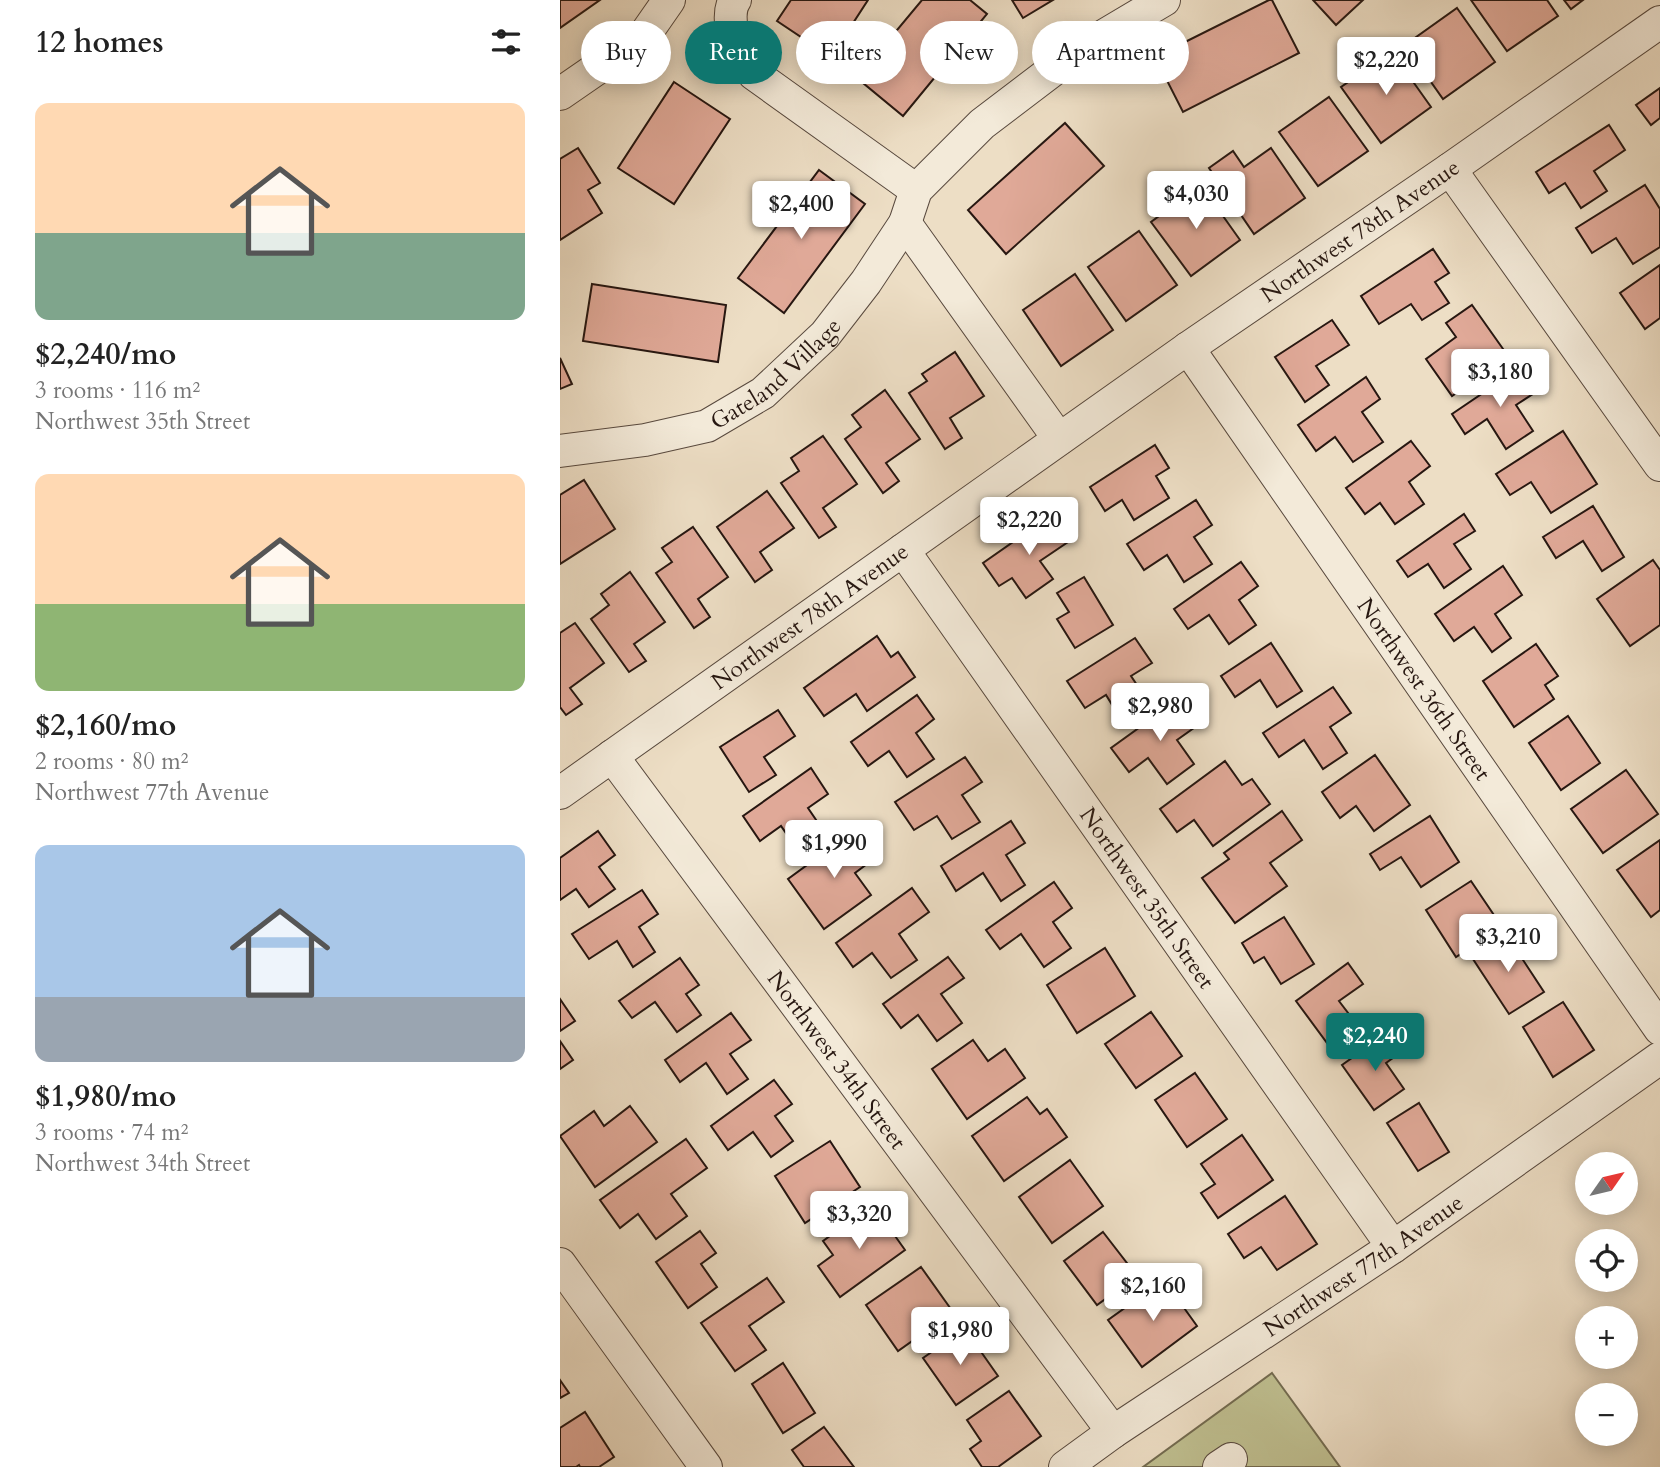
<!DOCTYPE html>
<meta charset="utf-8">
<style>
:root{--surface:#fff;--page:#f2f2f2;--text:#222;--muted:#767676;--accent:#0f766e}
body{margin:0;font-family:Cardo,serif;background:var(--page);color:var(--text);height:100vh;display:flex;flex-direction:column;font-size:26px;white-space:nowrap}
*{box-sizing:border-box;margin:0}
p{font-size:23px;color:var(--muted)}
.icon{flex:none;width:38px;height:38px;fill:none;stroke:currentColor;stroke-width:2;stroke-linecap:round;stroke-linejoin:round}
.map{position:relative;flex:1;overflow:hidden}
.sheet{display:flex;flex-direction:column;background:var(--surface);width:560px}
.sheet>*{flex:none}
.hud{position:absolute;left:21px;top:21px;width:665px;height:63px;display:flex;gap:14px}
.needle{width:46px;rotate:56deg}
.fabs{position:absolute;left:1015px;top:1152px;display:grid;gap:14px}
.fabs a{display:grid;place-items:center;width:63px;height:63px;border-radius:50%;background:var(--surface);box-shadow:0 4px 18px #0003;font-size:35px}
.price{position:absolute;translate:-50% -60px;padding:0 16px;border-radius:7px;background:#fff;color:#222;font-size:23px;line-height:46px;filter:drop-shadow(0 2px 4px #0008)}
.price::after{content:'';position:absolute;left:50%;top:42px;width:21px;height:16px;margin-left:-10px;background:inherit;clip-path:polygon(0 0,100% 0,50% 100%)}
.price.on{background:var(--accent);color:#fff}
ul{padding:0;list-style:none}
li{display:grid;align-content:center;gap:14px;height:371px;padding:0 35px}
li span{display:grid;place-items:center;height:217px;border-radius:14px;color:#555}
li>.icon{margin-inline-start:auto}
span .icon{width:126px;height:126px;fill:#fffc;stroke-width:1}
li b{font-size:30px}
h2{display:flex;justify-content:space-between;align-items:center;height:84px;padding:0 35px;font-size:30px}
.chip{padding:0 24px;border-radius:32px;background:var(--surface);box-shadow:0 4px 18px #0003;font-size:24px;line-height:63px}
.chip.on{background:var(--accent);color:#fff}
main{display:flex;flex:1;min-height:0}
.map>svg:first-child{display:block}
</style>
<main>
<section class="sheet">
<h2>12 homes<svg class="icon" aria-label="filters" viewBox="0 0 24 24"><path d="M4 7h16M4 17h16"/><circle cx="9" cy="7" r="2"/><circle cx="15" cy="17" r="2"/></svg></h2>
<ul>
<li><span style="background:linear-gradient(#ffd9b3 60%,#7fa58c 0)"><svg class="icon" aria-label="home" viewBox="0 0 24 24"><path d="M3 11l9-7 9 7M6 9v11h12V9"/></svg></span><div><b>$2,240/mo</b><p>3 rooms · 116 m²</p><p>Northwest 35th Street</p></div></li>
<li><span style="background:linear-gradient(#ffd9b3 60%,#8fb573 0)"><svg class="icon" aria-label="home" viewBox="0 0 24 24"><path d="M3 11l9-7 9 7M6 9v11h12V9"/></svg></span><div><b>$2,160/mo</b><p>2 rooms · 80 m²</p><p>Northwest 77th Avenue</p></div></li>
<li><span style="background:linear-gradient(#a9c7e8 70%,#9aa5b1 0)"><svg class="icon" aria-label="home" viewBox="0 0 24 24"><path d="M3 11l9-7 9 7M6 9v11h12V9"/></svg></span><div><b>$1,980/mo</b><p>3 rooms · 74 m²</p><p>Northwest 34th Street</p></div></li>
</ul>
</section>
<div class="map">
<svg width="1100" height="1467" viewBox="0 0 1100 1467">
<rect width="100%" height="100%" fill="#eddec5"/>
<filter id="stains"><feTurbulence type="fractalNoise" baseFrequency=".00286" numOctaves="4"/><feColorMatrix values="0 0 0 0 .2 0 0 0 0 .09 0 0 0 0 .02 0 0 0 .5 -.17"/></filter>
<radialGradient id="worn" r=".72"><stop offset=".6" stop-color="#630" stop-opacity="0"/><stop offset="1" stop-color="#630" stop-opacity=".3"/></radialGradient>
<path fill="#bfbf90" stroke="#736b50" stroke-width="2" d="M712,1373L780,1467H583Z"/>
<g fill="#e0a998" stroke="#271711" stroke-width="2">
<path d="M0,0H40L0,28Z"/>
<path d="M231,0H308L271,57L217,21Z"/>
<path d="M362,0H410L427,14L343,116L297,78Z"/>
<path d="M452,0H493L463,18Z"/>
<path d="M709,0H712L739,53L623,112L595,57Z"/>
<path d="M753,0H803L776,25Z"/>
<path d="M911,0H987L998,16L947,51Z"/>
<path d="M1004,0H1023L1011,9Z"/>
<path d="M897,8L935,62L883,99L845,45Z"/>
<path d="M832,52L871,107L821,143L781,87Z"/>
<path d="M114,82L170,119L114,204L58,168Z"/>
<path d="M1100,88V118L1091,125L1076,105Z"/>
<path d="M769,97L808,151L758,186L719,132Z"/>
<path d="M505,123L544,166L446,254L408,210Z"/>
<path d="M1049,125L1065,150L1034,171L1047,191L1021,208L1005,183L989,193L976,172Z"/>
<path d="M18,148L40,183L28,190L42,213L0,240V159Z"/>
<path d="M711,148L745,198L694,234L649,168L673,151L684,167Z"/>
<path d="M259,170L305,204L224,313L178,278Z"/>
<path d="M641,185L680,240L631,276L591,222Z"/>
<path d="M1085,185L1100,209V247L1073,264L1056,238L1032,253L1016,228Z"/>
<path d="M579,231L617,285L566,321L528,267Z"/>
<path d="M873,249L889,273L875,282L889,303L862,320L851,304L819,324L801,296Z"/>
<path d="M1100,265V318L1085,329L1060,293Z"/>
<path d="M515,274L553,330L501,366L463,310Z"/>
<path d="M32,284L166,305L158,362L23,341Z"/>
<path d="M912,305L948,356L892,396L866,359L896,337L886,323Z"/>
<path d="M772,320L789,345L756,366L769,385L745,402L715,357Z"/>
<path d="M395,352L424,396L390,418L402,438L385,449L349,393L367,381L362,374Z"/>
<path d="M0,358L12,384L0,389Z"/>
<path d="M960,368L976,392L956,405L973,431L946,449L927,419L905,434L892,414Z"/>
<path d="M806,377L820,399L802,412L823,442L793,462L775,437L756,451L738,425Z"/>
<path d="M325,390L360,439L326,463L339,481L323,493L285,439L301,427L292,415Z"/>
<path d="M1003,431L1037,484L991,513L971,482L950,495L936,474Z"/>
<path d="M263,436L297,484L263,508L276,527L259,538L221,483L239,471L231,458Z"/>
<path d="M851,441L870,466L849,482L864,504L835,524L820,503L805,514L786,488Z"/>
<path d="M595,445L609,468L596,476L609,498L574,520L562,500L545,511L530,487Z"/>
<path d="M24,480L55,529L0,564V495Z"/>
<path d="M207,491L234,528L200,552L212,570L195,582L157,527Z"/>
<path d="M636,500L652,525L634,537L652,564L624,582L607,555L584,570L567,544Z"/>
<path d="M1033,506L1064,557L1042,571L1023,541L996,558L983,537Z"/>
<path d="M493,514L511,540L480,561L493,579L466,598L452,578L439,586L423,563Z"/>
<path d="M904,514L915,531L894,544L911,569L884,588L868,564L848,577L837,561Z"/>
<path d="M133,527L168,577L138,599L150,617L134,628L96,573L112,562L102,548Z"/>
<path d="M1093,560L1100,570V625L1070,646L1037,599Z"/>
<path d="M681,562L698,586L679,600L696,625L669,644L649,615L628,629L614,609Z"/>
<path d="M943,566L962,595L935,614L951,638L932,652L914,627L894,641L875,614Z"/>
<path d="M70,572L105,622L74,644L86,661L69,672L31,619L49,605L41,594Z"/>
<path d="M524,577L553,625L515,648L497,619L509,612L497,593Z"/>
<path d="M15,623L44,663L10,688L22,704L6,715L0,707V633Z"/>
<path d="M317,636L331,657L338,652L355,677L307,711L296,694L264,716L244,688Z"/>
<path d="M575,638L592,663L571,676L589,703L562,721L546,695L525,708L507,681Z"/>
<path d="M711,643L742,691L717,707L700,680L675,697L661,676Z"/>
<path d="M976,644L998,676L985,685L994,699L954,727L923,681Z"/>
<path d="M773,687L791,713L770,727L787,753L763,769L744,740L719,757L703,733Z"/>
<path d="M357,695L374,719L356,733L374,759L347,777L329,751L308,766L291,742Z"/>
<path d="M619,699L638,725L617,740L634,764L607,784L588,758L569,772L551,748Z"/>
<path d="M218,710L235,736L204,757L216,775L189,792L160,747Z"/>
<path d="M1008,716L1040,763L1001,790L969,743Z"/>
<path d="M815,755L850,805L814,831L796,806L780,818L762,792Z"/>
<path d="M405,757L422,782L402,795L420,822L392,839L377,816L354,830L335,802Z"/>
<path d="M665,761L682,785L692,779L710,804L653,846L634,820L617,832L600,809Z"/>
<path d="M251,768L268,794L248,808L265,833L239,852L221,826L200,841L183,816Z"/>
<path d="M1066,770L1098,814L1043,853L1011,809Z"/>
<path d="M722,811L742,840L710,863L727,886L675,923L642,878L669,859L664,853Z"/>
<path d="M870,816L899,862L861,887L841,857L820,870L810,854Z"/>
<path d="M451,821L465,843L446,855L465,885L441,901L423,873L396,891L381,866Z"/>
<path d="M295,830L315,858L295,873L311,895L264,929L228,879Z"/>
<path d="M38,831L55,855L39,867L55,889L29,907L16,889L0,900V858Z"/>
<path d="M1100,840V910L1091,917L1057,870Z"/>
<path d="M911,881L942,927L896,957L866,910Z"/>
<path d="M494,882L512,908L493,922L511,948L484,967L461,934L440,949L426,930Z"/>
<path d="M352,888L369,912L339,934L357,960L331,978L312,953L293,967L276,943Z"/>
<path d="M82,890L98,914L79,927L95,952L73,967L57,941L29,959L12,934Z"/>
<path d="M724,917L754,964L721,984L704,957L694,963L682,943Z"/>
<path d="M946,934L984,992L949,1014L911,956Z"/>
<path d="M545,948L575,996L517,1033L487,985Z"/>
<path d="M388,957L404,978L381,994L402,1023L377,1041L358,1015L341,1028L323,1004Z"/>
<path d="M120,958L139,985L126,994L141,1015L117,1032L95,1002L72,1018L59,1001Z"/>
<path d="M788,963L803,984L779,1001L798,1026L770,1047L736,1001Z"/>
<path d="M0,999L15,1021L0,1031Z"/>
<path d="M1003,1002L1034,1050L993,1077L963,1027Z"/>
<path d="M591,1012L622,1056L576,1088L545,1044Z"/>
<path d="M171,1013L191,1040L170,1054L188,1079L167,1094L146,1063L120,1082L105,1060Z"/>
<path d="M823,1036L837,1055L826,1063L844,1089L814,1110L782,1065Z"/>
<path d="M413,1040L428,1061L445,1049L465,1078L407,1119L372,1069Z"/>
<path d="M0,1041L13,1060L0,1069Z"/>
<path d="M635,1073L667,1119L627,1147L595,1100Z"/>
<path d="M214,1080L232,1104L215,1116L233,1141L211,1157L193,1132L168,1150L151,1126Z"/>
<path d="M467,1097L480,1114L487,1109L507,1137L444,1181L412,1136Z"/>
<path d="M859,1103L889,1152L858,1171L827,1123Z"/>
<path d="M70,1106L97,1142L35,1187L0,1136L34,1111L44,1126Z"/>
<path d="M682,1135L713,1180L658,1218L641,1193L655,1184L641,1164Z"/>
<path d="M126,1139L147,1168L111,1194L127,1216L96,1239L78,1214L60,1228L40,1200Z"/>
<path d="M270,1141L300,1187L245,1223L215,1176Z"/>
<path d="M510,1160L543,1206L492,1243L459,1197Z"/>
<path d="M725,1196L757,1244L717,1270L701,1247L684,1258L668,1234Z"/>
<path d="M313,1205L345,1250L280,1297L258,1266L273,1255L263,1241Z"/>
<path d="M140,1231L156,1253L141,1264L157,1287L128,1308L96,1262Z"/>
<path d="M543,1232L577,1276L537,1305L504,1261Z"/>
<path d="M361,1267L393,1312L338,1351L306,1305Z"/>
<path d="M207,1278L224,1302L189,1326L206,1350L175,1371L141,1323Z"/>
<path d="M604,1280L637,1326L582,1367L548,1320Z"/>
<path d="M405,1329L438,1376L396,1405L363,1358Z"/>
<path d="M223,1363L255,1413L223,1433L192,1384Z"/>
<path d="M0,1380L9,1393L0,1398Z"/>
<path d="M449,1391L481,1436L438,1467H422L410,1449L421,1441L407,1420Z"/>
<path d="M25,1412L54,1457L39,1467H20L19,1465L16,1467H0V1428Z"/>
<path d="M264,1427L294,1467H244L232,1450Z"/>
</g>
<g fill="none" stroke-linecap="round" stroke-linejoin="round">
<defs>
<g id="minor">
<path d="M175,0C166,13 173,43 180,56C184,62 190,68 194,74L356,190"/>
<path d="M0,94L84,36L109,0"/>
<path d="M890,169L1100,465"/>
<path d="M345,223L499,439"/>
<path id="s1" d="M628,348L1100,1029"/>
<path id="s2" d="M0,451L85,440L147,426L203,393L265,335L306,282L345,223L356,190L422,124L518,51L604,0"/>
<path id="s3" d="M343,550L833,1247"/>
<path id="s4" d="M52,756L553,1432"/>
<path id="s5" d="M0,793L628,348L890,169L1100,22"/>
<path d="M0,1264L146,1467"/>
<path id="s6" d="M505,1467L553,1432L833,1247L1100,1058"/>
<path d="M659,1467L671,1459"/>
</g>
</defs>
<use href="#minor" stroke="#58493e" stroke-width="34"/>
<use href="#minor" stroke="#f3ead9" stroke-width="32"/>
</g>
<g text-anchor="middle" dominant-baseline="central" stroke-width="6" stroke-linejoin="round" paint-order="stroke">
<g font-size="23" fill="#271711" stroke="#f3ead9">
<text stroke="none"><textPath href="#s5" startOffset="978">Northwest 78th Avenue</textPath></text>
<text stroke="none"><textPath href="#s2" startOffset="236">Gateland Village</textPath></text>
<text stroke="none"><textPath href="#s5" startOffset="306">Northwest 78th Avenue</textPath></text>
<text stroke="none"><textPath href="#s1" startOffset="415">Northwest 36th Street</textPath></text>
<text stroke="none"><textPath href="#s3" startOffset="425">Northwest 35th Street</textPath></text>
<text stroke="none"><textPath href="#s4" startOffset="378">Northwest 34th Street</textPath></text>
<text stroke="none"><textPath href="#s6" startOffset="360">Northwest 77th Avenue</textPath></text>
</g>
</g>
<rect width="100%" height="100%" filter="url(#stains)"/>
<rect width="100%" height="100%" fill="url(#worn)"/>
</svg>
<div class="fabs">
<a><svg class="needle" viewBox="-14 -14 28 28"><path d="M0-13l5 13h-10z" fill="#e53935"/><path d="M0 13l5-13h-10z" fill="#767676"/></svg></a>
<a><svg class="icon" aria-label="locate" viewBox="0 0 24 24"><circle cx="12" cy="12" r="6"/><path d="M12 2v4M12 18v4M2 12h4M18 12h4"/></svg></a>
<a>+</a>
<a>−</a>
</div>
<b class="price" style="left:826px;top:97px">$2,220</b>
<b class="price" style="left:636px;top:231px">$4,030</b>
<b class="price" style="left:241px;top:241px">$2,400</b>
<b class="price" style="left:940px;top:409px">$3,180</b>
<b class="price" style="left:469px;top:557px">$2,220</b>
<b class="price" style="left:600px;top:743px">$2,980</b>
<b class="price" style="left:274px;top:880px">$1,990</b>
<b class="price" style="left:948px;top:974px">$3,210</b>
<b class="price on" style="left:815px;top:1073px">$2,240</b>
<b class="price" style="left:299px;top:1251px">$3,320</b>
<b class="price" style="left:593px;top:1323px">$2,160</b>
<b class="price" style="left:400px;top:1367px">$1,980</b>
<div class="hud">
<a class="chip">Buy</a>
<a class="chip on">Rent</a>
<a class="chip">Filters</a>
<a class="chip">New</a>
<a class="chip">Apartment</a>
</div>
</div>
</main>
